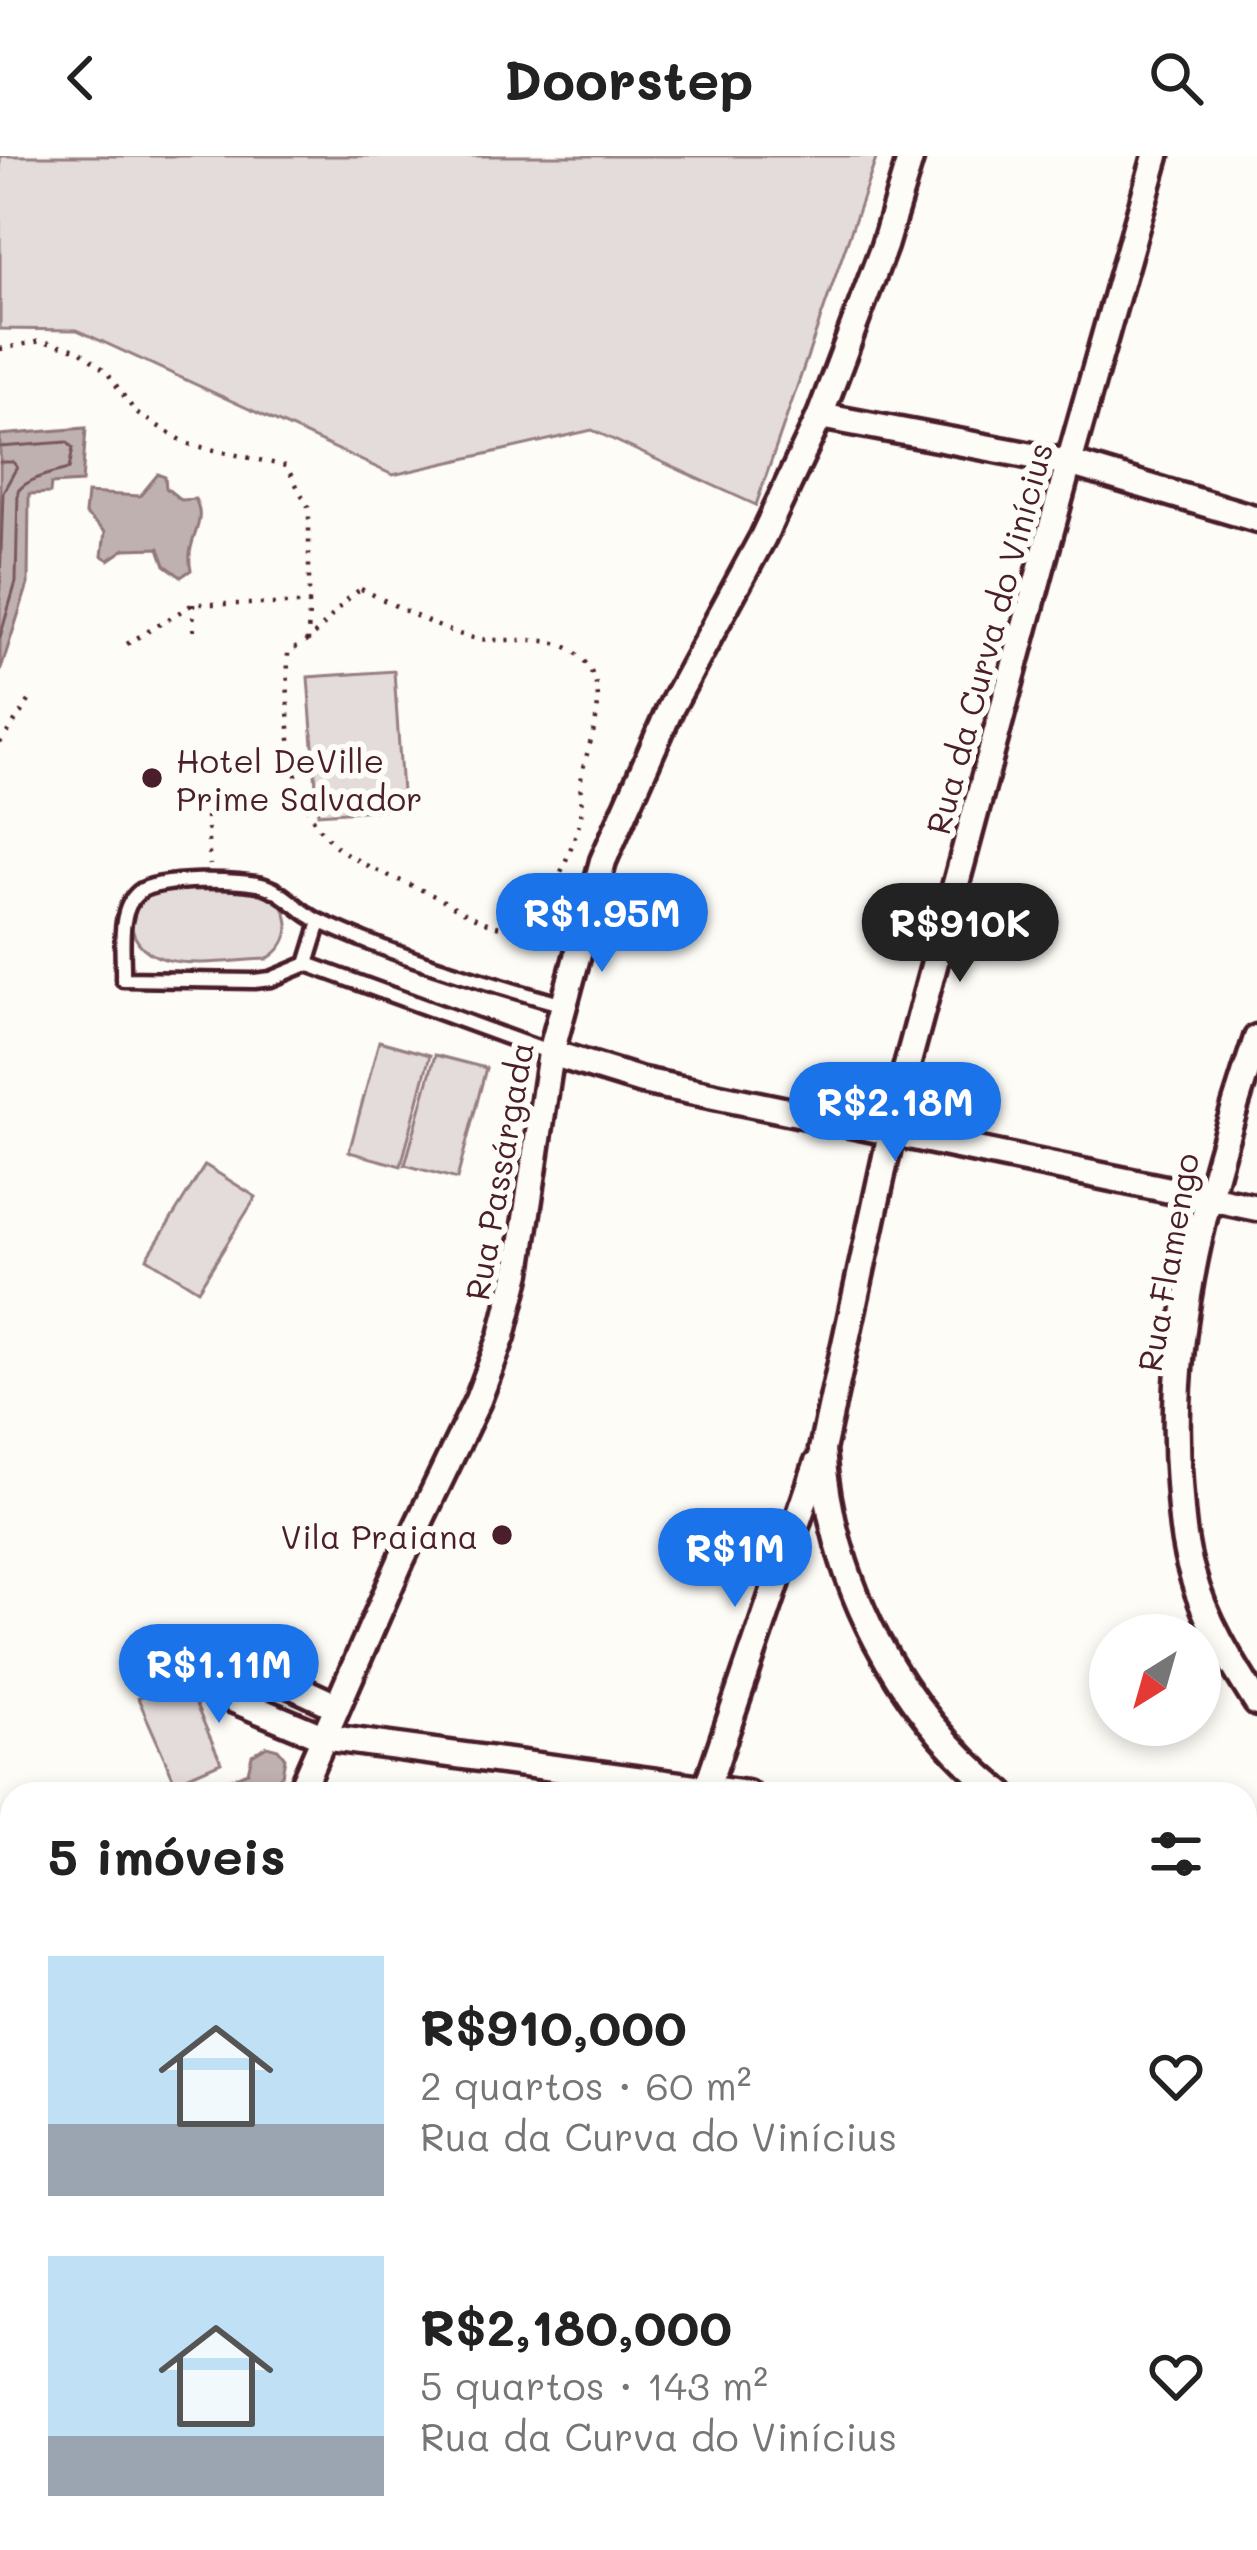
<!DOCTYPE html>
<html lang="pt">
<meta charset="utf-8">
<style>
:root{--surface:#fff;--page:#f6f6f6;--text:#222;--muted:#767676;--accent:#1a73e8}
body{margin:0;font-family:Mali,sans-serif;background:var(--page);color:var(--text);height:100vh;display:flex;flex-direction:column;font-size:45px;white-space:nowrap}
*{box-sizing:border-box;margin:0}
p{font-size:39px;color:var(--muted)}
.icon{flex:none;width:66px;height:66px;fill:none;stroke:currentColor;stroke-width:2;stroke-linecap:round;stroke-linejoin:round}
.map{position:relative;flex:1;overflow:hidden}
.drawer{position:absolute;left:0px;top:1626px;width:1257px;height:768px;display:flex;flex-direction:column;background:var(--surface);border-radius:36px 36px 0 0;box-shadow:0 6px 18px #0003}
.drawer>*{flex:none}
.needle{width:78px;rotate:217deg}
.buttons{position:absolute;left:1089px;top:1458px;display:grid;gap:24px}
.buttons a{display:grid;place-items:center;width:132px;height:132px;border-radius:50%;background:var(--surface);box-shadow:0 6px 18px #0003;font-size:60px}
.price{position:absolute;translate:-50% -102px;padding:0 27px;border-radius:42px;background:var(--accent);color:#fff;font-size:39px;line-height:78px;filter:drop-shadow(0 3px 6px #0008)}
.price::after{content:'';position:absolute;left:50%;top:72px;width:36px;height:27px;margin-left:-18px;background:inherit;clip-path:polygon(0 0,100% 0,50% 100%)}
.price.on{background:#222;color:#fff}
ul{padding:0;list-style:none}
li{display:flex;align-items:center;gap:36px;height:300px;padding:0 48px}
li span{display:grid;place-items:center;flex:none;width:336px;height:240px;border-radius:0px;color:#555}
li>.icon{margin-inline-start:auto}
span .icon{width:144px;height:144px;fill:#fffc;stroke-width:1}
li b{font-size:51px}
h2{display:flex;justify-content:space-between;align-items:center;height:144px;padding:0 48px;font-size:51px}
header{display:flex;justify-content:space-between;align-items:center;height:156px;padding:0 48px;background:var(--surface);font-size:54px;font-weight:800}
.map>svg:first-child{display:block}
</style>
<header><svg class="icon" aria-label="back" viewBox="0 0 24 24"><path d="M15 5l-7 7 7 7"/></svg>Doorstep<svg class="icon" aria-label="search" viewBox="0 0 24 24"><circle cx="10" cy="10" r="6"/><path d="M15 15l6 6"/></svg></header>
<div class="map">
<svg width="1257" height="2394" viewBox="0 0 1257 2394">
<rect width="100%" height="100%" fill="#fdfcf7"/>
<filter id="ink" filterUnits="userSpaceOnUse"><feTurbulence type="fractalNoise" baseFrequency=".00833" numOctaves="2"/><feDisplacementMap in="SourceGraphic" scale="24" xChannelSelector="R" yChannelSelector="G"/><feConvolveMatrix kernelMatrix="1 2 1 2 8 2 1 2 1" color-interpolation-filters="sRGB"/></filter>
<g filter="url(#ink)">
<g fill="#e3dcda" stroke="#967e82" stroke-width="3">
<path d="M0,0H877L756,349L592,274L393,319L77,174L0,173Z"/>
<path d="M394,515L403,652L318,658L308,521Z"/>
<path d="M262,731C292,748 299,783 267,803C219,804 127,826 130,754L150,732Z"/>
<path d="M379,885L430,899L401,1010L349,996Z"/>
<path d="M435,899L486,912L457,1023L405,1009Z"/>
<path d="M205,1009L256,1041L198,1134L147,1102Z"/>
<path d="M184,1522L221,1606L175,1626L138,1542Z"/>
<path d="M1245,2016L1257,2020V2394H0V2318L4,2319L12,2301V2382H1245Z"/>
</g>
<g fill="#c0b1b1" stroke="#91777b" stroke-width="3">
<path d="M86,272L82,326L51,328L50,337L29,338L28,428L0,516V279Z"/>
<path d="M158,318L165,321L166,332L181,344L195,343C209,368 184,384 191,414L181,421L165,409L159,392L125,393L109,404L102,400L105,376L85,358L87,337L140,340Z"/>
<path d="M267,1590L278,1593L285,1602L282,1619C272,1628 261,1624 250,1630L248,1638H225L226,1625L248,1616L252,1599Z"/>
</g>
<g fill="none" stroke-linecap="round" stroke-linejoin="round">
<g stroke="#795961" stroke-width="3">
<path d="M0,291L67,286L73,292L69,313C53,317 28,322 18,335L16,426L0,481"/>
<path d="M0,306H13L17,311L3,336L0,427"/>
</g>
<defs>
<g id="lane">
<path d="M320,766L307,808L271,823L254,825L123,823C124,796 116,755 139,736C157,721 243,723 265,730C286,737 299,756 319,765C396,801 481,825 563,849"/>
<path d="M307,808L551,897"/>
</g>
<g id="street">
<path d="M820,260L1069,307L1257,363"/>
<path d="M1257,882C1209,1026 1166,1173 1179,1327C1181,1357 1183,1388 1192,1417C1205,1465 1231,1506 1257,1547"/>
<path d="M551,897L642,925L1257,1052"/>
<path d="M232,1502L336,1550"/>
<path d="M210,1525L227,1541L323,1581L747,1638"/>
<path d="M706,1634L817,1308"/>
<path d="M299,1638L402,1402L478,1244L502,1180L518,1116L551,897L603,705L671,551L763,381L820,260L884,90L911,0"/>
<path d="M1002,1638C898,1554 832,1428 822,1294L900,936L1069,307L1156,0"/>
<path d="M1245,1680L1257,1681"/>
</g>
</defs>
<use href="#lane" stroke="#4a1f2b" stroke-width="21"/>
<use href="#street" stroke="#4a1f2b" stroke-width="33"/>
<g stroke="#4a1f2b" stroke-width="4.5" stroke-dasharray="3 9" stroke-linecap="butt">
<path d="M0,193L41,185L77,193L106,215L136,257L188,288L286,310L309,352V448"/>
<path d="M361,433C396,449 432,471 469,481C508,491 561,470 587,509C612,545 587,586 581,623C579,635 583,647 581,659C578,679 545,763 526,770C501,780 464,756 442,744C411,727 373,716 344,696C284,656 287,561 288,496C327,477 330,453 361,433Z"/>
<path d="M193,448L194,484"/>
<path d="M127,488L193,448H309L308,486"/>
<path d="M0,587L29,545"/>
<path d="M206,660L210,709"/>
</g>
<use href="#lane" stroke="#fdfcf7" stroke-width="12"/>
<use href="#street" stroke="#fdfcf7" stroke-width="24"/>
</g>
</g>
<g fill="#4a1f2b" stroke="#fdfcf7" stroke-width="4.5">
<circle cx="152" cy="622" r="12"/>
<circle cx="502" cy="1379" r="12"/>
</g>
<g text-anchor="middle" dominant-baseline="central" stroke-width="12" stroke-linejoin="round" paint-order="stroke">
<g font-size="33" fill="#4a1f2b" stroke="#fdfcf7">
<text transform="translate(988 482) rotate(-75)">Rua da Curva do Vinícius</text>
<text transform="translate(498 1015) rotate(-80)">Rua Passárgada</text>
<text transform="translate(1167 1106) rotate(-80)">Rua Flamengo</text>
</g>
<g font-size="33" fill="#4a1f2b" stroke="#fdfcf7" text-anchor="start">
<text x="176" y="603">Hotel DeVille<tspan x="176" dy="38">Prime Salvador</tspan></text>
<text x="478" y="1379" text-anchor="end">Vila Praiana</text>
</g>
</g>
</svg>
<div class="buttons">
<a><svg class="needle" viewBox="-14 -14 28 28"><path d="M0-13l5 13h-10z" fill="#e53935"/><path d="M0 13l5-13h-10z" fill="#767676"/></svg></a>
</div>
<b class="price" style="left:602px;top:819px">R$1.95M</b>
<b class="price on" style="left:960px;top:829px">R$910K</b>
<b class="price" style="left:895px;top:1008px">R$2.18M</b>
<b class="price" style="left:735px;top:1454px">R$1M</b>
<b class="price" style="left:219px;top:1570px">R$1.11M</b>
<section class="drawer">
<h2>5 imóveis<svg class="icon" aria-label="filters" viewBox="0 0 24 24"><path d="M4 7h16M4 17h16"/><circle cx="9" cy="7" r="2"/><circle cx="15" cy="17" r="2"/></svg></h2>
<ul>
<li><span style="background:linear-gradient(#bfe0f5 70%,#9aa5b1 0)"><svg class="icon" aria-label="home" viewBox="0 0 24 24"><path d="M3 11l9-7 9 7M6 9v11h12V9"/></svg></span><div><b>R$910,000</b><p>2 quartos · 60 m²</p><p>Rua da Curva do Vinícius</p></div><svg class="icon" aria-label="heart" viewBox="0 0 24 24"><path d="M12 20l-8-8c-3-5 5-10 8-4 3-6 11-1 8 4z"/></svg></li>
<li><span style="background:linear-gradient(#bfe0f5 75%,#9aa5b1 0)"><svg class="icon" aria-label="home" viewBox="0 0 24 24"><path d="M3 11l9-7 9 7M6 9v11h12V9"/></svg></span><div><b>R$2,180,000</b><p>5 quartos · 143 m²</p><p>Rua da Curva do Vinícius</p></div><svg class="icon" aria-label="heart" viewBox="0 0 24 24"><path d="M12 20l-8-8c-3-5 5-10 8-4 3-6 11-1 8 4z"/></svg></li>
</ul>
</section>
</div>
